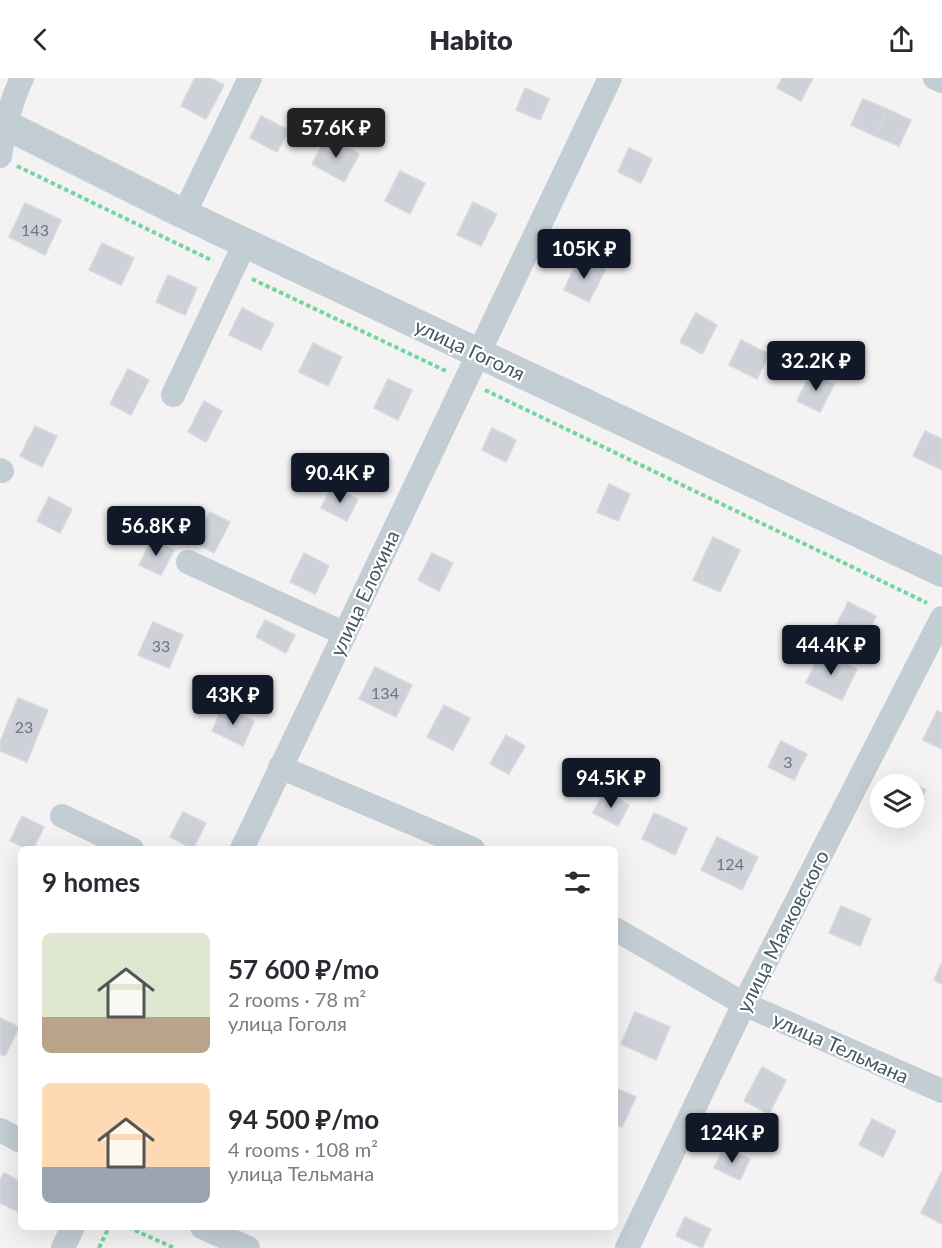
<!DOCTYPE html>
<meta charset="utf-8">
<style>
:root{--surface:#fff;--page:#f2f2f3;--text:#2b2b33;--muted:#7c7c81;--accent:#111827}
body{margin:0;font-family:Lato,sans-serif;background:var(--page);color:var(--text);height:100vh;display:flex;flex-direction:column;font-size:22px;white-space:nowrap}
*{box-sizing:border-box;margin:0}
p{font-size:20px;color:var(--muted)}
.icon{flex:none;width:33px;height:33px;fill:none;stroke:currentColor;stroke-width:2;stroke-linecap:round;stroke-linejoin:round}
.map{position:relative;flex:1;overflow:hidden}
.drawer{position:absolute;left:18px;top:768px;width:600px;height:384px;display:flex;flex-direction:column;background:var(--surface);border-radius:9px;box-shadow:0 6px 24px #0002}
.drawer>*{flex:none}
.buttons{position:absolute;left:870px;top:696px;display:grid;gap:12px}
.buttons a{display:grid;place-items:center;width:54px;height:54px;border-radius:50%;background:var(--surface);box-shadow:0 6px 24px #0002;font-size:30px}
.price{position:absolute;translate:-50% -51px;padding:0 14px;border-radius:6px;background:var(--accent);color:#fff;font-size:20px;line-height:39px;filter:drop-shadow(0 2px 3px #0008)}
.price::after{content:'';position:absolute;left:50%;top:36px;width:18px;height:14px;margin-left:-9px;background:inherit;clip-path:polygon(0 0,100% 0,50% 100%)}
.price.active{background:#222;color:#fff}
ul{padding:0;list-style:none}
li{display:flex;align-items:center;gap:18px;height:150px;padding:0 24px}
li span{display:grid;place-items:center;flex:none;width:168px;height:120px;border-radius:9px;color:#555}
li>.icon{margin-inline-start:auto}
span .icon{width:72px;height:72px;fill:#fffc;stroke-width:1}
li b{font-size:26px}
h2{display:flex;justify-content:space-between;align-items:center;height:72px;padding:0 24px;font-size:26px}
header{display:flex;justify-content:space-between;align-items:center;height:78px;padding:0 24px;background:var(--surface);font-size:27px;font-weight:800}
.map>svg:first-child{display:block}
</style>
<header><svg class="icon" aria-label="back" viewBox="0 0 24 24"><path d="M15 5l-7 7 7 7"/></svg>Habito<svg class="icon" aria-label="share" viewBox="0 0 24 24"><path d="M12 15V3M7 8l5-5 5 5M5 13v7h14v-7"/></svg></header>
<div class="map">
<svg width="942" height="1170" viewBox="0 0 942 1170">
<rect width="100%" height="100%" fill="#f4f2f2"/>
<g fill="#ced2d8" stroke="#d6d8de" stroke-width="1.5">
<path d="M195,0H210L224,7L206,41L181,28Z"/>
<path d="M782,0H813L801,23L777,10Z"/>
<path d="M525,10L549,21L540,42L516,32Z"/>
<path d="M863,21L887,31L875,58L851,47Z"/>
<path d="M887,31L911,42L899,68L875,58Z"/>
<path d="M261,38L289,52L277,74L250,60Z"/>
<path d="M327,58L359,76L344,104L312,86Z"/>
<path d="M629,70L652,81L641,105L618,94Z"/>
<path d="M400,93L425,105L410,136L385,123Z"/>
<path d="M473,124L497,136L481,168L457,157Z"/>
<path d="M25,125L61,142L45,177L9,159Z"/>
<path d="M102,165L134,180L121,207L89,192Z"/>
<path d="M579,180L605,192L589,224L564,212Z"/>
<path d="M168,197L197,210L185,237L156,224Z"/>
<path d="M242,230L274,246L261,272L229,257Z"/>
<path d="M696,235L717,247L702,276L680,264Z"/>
<path d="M741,262L769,276L757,301L729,287Z"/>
<path d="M313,265L342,279L328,308L299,294Z"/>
<path d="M128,291L149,302L131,337L110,326Z"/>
<path d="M811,295L834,306L820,334L797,323Z"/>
<path d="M388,301L412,312L398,342L374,330Z"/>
<path d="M204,323L222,333L206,364L188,354Z"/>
<path d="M35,348L57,358L42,389L20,378Z"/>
<path d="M492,350L516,362L506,384L482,372Z"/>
<path d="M925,353L942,361V392L913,378Z"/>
<path d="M609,406L630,416L618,443L597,434Z"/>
<path d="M332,408L358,421L347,443L321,430Z"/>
<path d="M49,419L72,431L60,455L37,443Z"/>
<path d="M210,434L230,444L214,475L194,464Z"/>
<path d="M713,459L740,472L720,514L693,502Z"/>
<path d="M152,461L174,472L161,497L139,487Z"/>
<path d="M304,475L329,488L315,516L290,504Z"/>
<path d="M432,475L453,485L439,513L418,502Z"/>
<path d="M848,524L876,538L865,562L836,548Z"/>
<path d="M265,542L295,557L286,575L256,559Z"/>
<path d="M153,544L183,557L169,590L138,577Z"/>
<path d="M821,574L857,591L842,622L806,605Z"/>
<path d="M375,589L412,607L396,639L359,621Z"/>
<path d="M18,620L48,632L27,684L0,673V664Z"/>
<path d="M444,627L470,640L453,672L427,659Z"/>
<path d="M223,628L254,643L243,668L212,653Z"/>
<path d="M937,633L942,635V671L923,662Z"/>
<path d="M506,657L525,668L509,696L490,686Z"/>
<path d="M781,663L807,676L794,702L768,689Z"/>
<path d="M904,701L926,712L914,736V706H902Z"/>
<path d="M604,713L629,727L618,748L593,735Z"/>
<path d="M183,734L206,745L193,771L170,759Z"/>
<path d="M654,735L687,750L675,777L642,761Z"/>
<path d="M22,738L44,749L33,771H28L10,763Z"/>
<path d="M717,759L758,779L742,812L701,792Z"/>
<path d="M841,828L871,841L860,868L829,855Z"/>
<path d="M942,884V906L934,902Z"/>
<path d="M635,934L670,949L656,982L621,966Z"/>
<path d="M0,940L19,949L5,978L0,976Z"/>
<path d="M762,989L786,1002L769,1036L744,1023Z"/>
<path d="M615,1010L636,1019L622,1049L615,1046Z"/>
<path d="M872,1041L896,1053L883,1079L859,1067Z"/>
<path d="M724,1069L750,1081L740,1102L714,1090Z"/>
<path d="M942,1093V1146L921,1135Z"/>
<path d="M4,1095L21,1104V1130L19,1134L0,1125V1102Z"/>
<path d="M685,1139L711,1151L702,1170L676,1158Z"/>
</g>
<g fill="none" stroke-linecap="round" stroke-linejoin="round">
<g stroke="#72d69f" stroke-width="4" stroke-dasharray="4.5 3" stroke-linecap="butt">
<path d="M17,88L213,183"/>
<path d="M252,201L446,293"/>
<path d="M485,312L927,525"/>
<path d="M128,1149L174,1170"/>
<path d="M99,1170L109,1149"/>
</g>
<g stroke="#c2cdd4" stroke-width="24">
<path d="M935,0L942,3"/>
<path d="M0,78C4,51 10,25 22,0"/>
<path d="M184,136L250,0"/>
<path d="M173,317L245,165"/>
<path d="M0,392L2,393"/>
<path d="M188,484L345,556"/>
<path d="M280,689L473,771"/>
<path d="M62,738L132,771"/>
<path d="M242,771L610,0"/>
<path d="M615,851L744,926L942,1013"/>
<path d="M0,1052L21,1063"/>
<path d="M202,1149L248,1170"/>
<path d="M63,1170L73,1149"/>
<path d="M627,1170L744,926L942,540"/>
</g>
<path stroke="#c2cdd4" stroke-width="30" d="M0,44L184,136L942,494"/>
</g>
<g text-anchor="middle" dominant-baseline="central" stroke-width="4.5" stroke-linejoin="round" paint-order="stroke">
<g font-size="16" fill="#6a7680">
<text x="35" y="151">143</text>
<text x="161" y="567">33</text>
<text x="385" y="614">134</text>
<text x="24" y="648">23</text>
<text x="788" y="683">3</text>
<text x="730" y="785">124</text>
</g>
<g font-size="20" fill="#485762" stroke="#fff">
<text transform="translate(470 271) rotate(25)">улица Гоголя</text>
<text transform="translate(364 515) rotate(-65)">улица Елохина</text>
<text transform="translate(782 853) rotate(-63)">улица Маяковского</text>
<text transform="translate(841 969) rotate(24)">улица Тельмана</text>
</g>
</g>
</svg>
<div class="buttons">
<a><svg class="icon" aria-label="layers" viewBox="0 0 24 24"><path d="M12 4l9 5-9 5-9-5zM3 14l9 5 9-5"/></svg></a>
</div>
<b class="price active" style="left:336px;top:81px">57.6K ₽</b>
<b class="price" style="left:584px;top:202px">105K ₽</b>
<b class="price" style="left:816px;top:314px">32.2K ₽</b>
<b class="price" style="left:340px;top:426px">90.4K ₽</b>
<b class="price" style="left:156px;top:479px">56.8K ₽</b>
<b class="price" style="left:831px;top:598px">44.4K ₽</b>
<b class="price" style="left:233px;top:648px">43K ₽</b>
<b class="price" style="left:611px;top:731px">94.5K ₽</b>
<b class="price" style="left:732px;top:1086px">124K ₽</b>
<section class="drawer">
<h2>9 homes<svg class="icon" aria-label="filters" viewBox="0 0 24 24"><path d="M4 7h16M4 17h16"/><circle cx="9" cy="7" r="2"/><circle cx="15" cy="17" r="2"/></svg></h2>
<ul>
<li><span style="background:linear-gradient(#dfe7d0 70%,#b9a48a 0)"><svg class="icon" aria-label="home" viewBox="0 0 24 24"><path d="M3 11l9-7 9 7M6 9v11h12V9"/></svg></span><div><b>57 600 ₽/mo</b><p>2 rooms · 78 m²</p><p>улица Гоголя</p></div></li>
<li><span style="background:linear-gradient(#ffd9b3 70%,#9aa5b1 0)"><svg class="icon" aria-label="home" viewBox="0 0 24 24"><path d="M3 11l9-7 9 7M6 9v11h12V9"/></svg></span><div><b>94 500 ₽/mo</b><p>4 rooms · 108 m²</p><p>улица Тельмана</p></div></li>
</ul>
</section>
</div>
